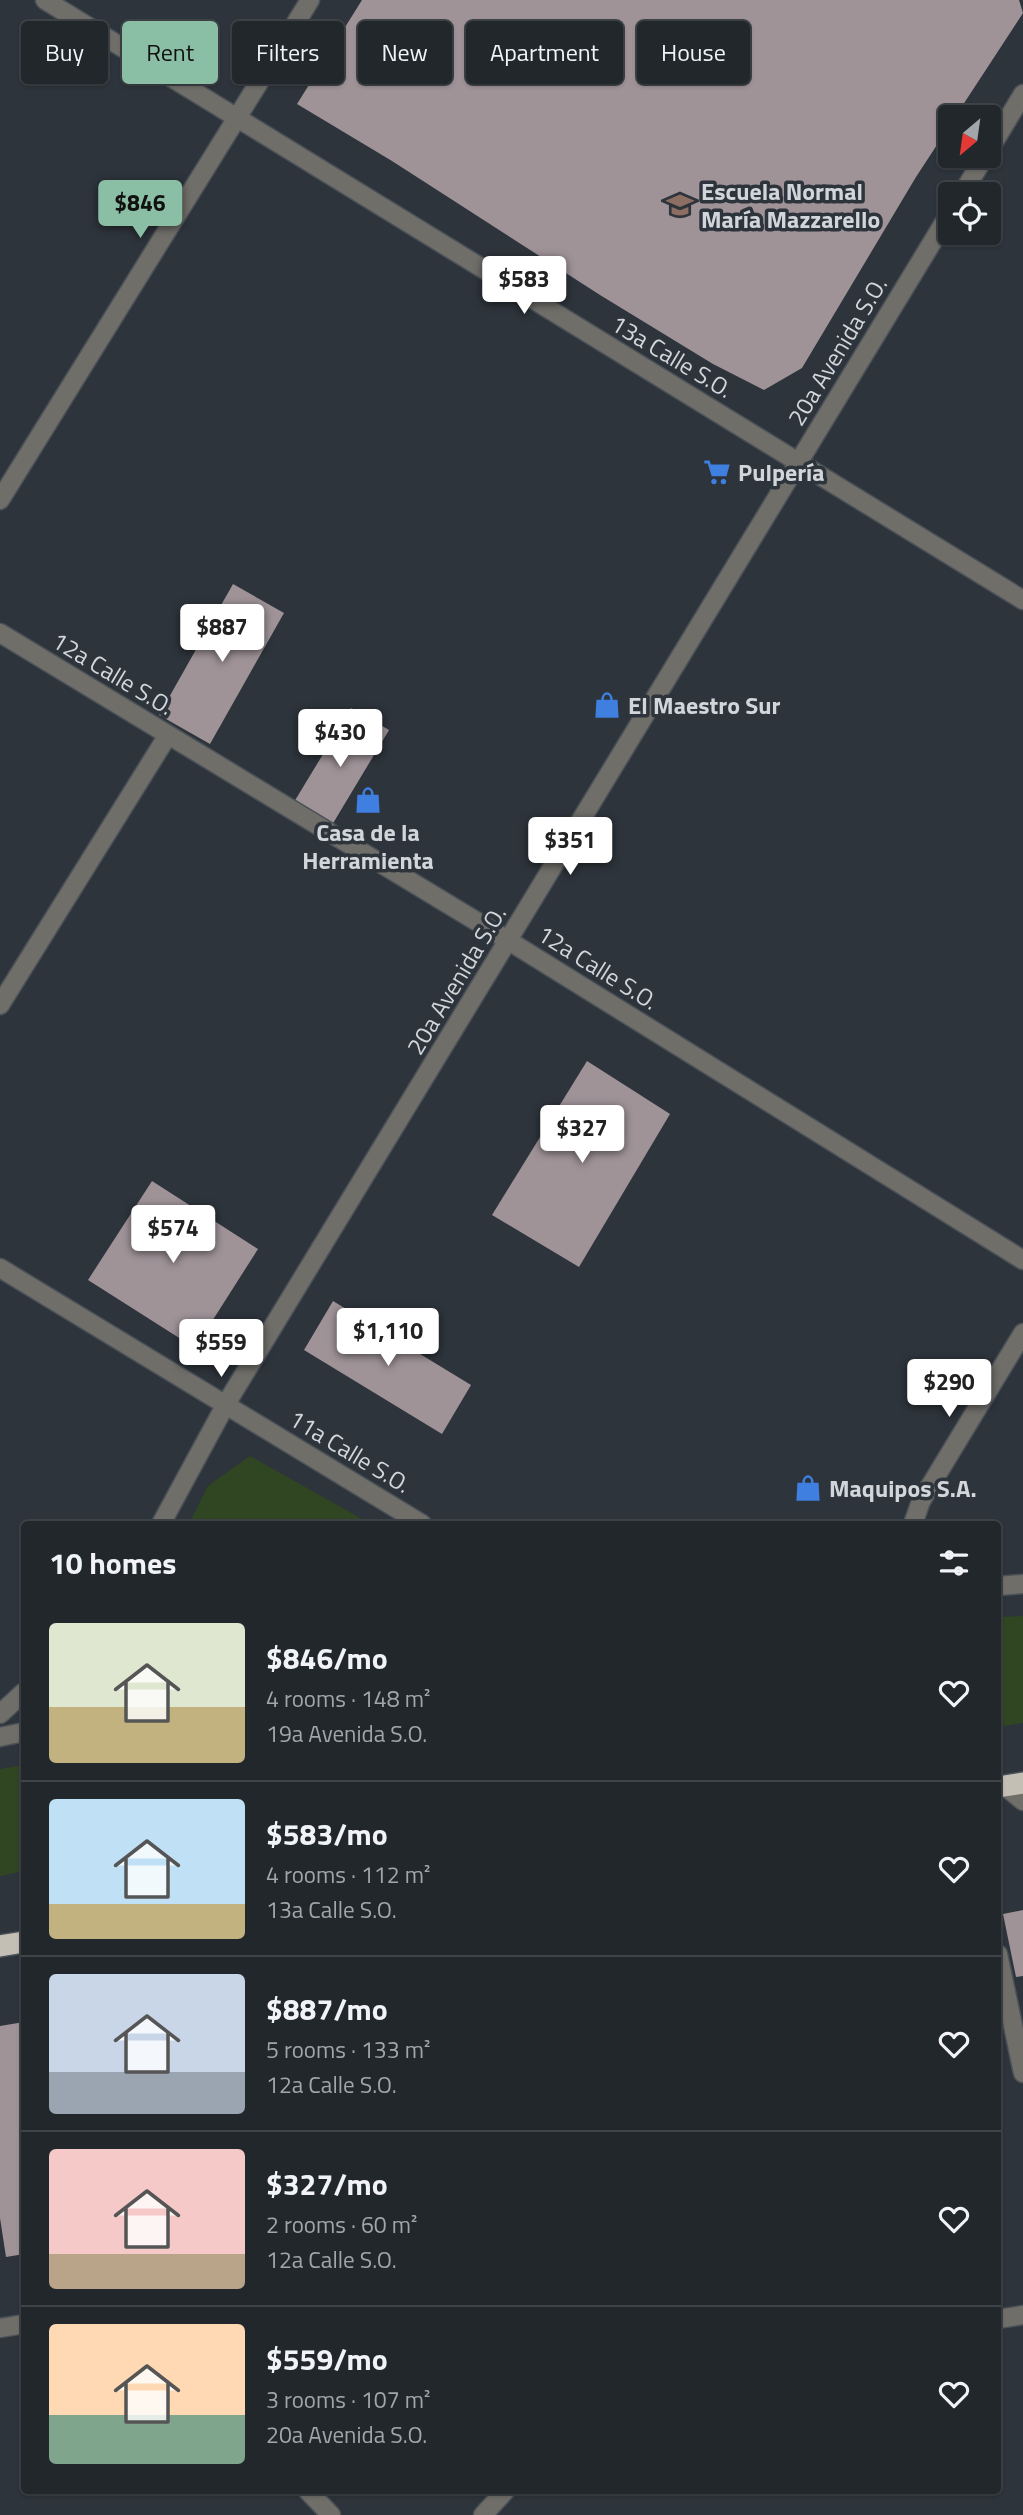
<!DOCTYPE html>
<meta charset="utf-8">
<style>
:root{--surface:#22272c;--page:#2e3338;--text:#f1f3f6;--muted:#a2a5a9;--line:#3f4448;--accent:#8abfa5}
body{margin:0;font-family:"Titillium Web",sans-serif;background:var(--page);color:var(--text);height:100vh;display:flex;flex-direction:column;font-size:26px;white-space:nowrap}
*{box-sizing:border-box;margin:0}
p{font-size:23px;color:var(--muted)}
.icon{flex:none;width:38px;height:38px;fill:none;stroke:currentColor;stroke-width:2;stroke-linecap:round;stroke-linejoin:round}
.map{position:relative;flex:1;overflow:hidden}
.panel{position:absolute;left:21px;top:1521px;width:980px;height:973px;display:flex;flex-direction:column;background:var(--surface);border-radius:7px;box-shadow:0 2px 5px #0004,0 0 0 2px var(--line)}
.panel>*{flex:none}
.guide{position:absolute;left:21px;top:21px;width:982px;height:63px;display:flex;gap:14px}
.needle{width:46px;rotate:209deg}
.fabs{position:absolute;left:938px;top:105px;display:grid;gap:14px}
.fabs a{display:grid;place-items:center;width:63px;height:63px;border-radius:7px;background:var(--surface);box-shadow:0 2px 5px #0004,0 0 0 2px var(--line);font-size:35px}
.price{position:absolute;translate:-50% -60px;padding:0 16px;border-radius:7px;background:#fff;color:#222;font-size:23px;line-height:46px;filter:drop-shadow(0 2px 4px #0008)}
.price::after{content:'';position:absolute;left:50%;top:42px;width:21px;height:16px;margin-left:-10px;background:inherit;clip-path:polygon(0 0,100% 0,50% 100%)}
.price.current{background:var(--accent);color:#111}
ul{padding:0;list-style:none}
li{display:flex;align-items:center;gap:21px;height:175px;padding:0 28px}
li+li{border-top:2px solid var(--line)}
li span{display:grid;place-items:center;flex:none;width:196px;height:140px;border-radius:7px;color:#555}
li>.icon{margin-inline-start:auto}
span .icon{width:84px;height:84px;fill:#fffc;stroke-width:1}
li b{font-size:30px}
h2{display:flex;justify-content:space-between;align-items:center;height:84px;padding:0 28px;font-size:30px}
.pill{padding:0 24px;border-radius:7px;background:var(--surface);box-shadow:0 2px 5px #0004,0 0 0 2px var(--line);font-size:24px;line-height:63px}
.pill.current{background:var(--accent);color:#111}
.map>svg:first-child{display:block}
</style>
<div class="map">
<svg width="1023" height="2515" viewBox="0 0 1023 2515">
<rect width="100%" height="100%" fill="#2d343b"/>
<g fill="#304522">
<path d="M250,1456L371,1524H189L208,1486Z"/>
<path d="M1023,1616V1723L998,1727V1617Z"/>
<path d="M24,1765V1871L0,1876V1769Z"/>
</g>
<g fill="#9f9398">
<path d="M362,0H1019L1023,13L955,117H950V125L916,177L802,368L764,390L713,364L600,295L392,161L297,104Z"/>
<path d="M233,584L284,613L210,744L159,715Z"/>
<path d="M351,708L389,730L329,830L291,807Z"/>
<path d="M587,1061L670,1114L579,1267L492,1215Z"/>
<path d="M152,1181L258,1249L195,1348L88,1280Z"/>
<path d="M333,1301L471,1385L442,1434L304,1350Z"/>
<path d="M1023,1910V1976L1016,1977L1003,1914Z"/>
<path d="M24,2022V2254L6,2257L0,2218V2026Z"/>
</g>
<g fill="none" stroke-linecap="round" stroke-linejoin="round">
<defs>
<g id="minor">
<path d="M45,0L1023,600"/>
<path d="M989,150L1023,94"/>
<path d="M962,194L985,156"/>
<path d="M0,500L310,0"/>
<path d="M0,633L509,941L1023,1260"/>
<path d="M0,1005L168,735"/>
<path d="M0,1268L422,1524"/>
<path d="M161,1524L226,1404L950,213"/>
<path d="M913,1524L921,1501L1023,1333"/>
<path d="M998,1586L1023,1584"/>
<path d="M0,1714L24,1692"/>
<path d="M0,1737L24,1732"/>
<path d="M1006,1787L1023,1801"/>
<path d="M998,1954L1023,2073"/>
<path d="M998,2319L1023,2315"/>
<path d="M0,2328L24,2324"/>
<path d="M307,2490L331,2515"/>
<path d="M483,2515L506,2490"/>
</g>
<g id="highway">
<path d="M998,1787L1023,1783"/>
<path d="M0,1946L24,1942"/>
</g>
</defs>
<use href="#minor" stroke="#4b5158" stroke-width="21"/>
<use href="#highway" stroke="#4b5158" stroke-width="24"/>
<use href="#minor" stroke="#706e69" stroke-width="18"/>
<use href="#highway" stroke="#c4bfb4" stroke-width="21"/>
</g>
<defs>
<symbol id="university-bare" viewBox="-9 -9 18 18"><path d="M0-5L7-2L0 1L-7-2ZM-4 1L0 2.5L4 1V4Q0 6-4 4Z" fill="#8d6e63" stroke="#2d343b" stroke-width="2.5" paint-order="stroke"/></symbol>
<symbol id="supermarket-bare" viewBox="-9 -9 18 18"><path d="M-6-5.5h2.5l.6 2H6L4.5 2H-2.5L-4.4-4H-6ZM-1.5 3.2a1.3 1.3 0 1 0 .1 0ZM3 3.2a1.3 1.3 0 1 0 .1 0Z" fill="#3f7fe0" stroke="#2d343b" stroke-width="2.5" paint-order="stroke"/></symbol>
<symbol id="shop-bare" viewBox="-9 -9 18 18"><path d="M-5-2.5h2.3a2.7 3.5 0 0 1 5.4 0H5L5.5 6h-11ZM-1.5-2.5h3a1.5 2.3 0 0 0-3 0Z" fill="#3f7fe0" stroke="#2d343b" stroke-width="2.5" paint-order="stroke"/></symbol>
</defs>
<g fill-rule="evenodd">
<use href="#university-bare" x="661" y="186" width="38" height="38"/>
<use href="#supermarket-bare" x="698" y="453" width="38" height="38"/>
<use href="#shop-bare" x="588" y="686" width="38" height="38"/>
<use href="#shop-bare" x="349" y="781" width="38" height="38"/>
<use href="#shop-bare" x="789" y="1469" width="38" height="38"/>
</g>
<g text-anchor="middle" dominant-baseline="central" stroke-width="7" stroke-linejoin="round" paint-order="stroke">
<g font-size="24" font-weight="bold" fill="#d2d6db" stroke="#2d343b" text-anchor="start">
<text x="701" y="191">Escuela Normal<tspan x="701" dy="28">María Mazzarello</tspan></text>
<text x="738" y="472">Pulpería</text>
<text x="628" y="705">El Maestro Sur</text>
<text x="368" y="832" text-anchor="middle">Casa de la<tspan x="368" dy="28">Herramienta</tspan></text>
<text x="829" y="1488">Maquipos S.A.</text>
</g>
<g font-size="24" fill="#d2d6db" stroke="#2d343b">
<text transform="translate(837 351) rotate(-59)">20a Avenida S.O.</text>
<text transform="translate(672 356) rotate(31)">13a Calle S.O.</text>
<text transform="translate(113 673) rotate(31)">12a Calle S.O.</text>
<text transform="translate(598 967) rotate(32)">12a Calle S.O.</text>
<text transform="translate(456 980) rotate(-59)">20a Avenida S.O.</text>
<text transform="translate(350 1451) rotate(31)">11a Calle S.O.</text>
</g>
</g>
</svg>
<div class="fabs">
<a><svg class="needle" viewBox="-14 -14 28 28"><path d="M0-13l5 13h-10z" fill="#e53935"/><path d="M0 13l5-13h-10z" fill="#a2a5a9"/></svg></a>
<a><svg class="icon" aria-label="locate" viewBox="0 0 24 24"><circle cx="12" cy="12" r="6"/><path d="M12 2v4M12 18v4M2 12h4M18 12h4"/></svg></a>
</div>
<b class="price current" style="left:140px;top:240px">$846</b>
<b class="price" style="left:524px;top:316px">$583</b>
<b class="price" style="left:222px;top:664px">$887</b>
<b class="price" style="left:340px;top:769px">$430</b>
<b class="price" style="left:570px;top:877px">$351</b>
<b class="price" style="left:582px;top:1165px">$327</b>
<b class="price" style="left:173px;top:1265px">$574</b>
<b class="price" style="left:388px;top:1368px">$1,110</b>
<b class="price" style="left:221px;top:1379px">$559</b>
<b class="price" style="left:949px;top:1419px">$290</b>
<div class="guide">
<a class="pill">Buy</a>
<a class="pill current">Rent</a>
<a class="pill">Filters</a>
<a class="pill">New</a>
<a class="pill">Apartment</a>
<a class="pill">House</a>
</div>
<section class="panel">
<h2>10 homes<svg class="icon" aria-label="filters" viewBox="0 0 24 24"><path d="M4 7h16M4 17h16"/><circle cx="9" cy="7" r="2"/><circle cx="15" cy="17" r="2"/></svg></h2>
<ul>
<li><span style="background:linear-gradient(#dfe7d0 60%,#c2b280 0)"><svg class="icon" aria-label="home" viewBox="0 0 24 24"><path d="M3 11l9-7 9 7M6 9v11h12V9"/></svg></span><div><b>$846/mo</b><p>4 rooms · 148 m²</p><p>19a Avenida S.O.</p></div><svg class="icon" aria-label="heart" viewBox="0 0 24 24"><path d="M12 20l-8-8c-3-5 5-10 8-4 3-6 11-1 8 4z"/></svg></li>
<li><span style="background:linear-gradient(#bfe0f5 75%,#c2b280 0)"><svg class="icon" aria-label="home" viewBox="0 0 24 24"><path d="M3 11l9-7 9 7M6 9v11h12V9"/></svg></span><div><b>$583/mo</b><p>4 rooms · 112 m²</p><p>13a Calle S.O.</p></div><svg class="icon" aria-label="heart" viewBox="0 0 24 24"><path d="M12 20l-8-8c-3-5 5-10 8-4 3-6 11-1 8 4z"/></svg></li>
<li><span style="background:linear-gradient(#c9d6e8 70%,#9aa5b1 0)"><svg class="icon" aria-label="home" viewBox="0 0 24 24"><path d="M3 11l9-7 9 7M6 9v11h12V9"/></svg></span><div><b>$887/mo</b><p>5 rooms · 133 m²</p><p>12a Calle S.O.</p></div><svg class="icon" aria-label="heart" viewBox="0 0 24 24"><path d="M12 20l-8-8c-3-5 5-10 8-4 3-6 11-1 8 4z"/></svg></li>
<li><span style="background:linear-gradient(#f6c9c9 75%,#b9a48a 0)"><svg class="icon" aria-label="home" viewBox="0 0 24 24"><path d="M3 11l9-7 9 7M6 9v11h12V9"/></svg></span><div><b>$327/mo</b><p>2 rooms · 60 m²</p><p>12a Calle S.O.</p></div><svg class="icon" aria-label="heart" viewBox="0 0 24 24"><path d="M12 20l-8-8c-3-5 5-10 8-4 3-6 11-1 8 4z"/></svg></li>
<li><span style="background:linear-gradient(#ffd9b3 65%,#7fa58c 0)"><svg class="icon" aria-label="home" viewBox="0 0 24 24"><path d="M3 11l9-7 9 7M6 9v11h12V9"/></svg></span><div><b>$559/mo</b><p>3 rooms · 107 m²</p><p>20a Avenida S.O.</p></div><svg class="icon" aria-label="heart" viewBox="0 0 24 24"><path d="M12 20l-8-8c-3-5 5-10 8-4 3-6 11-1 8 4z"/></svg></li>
</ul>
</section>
</div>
